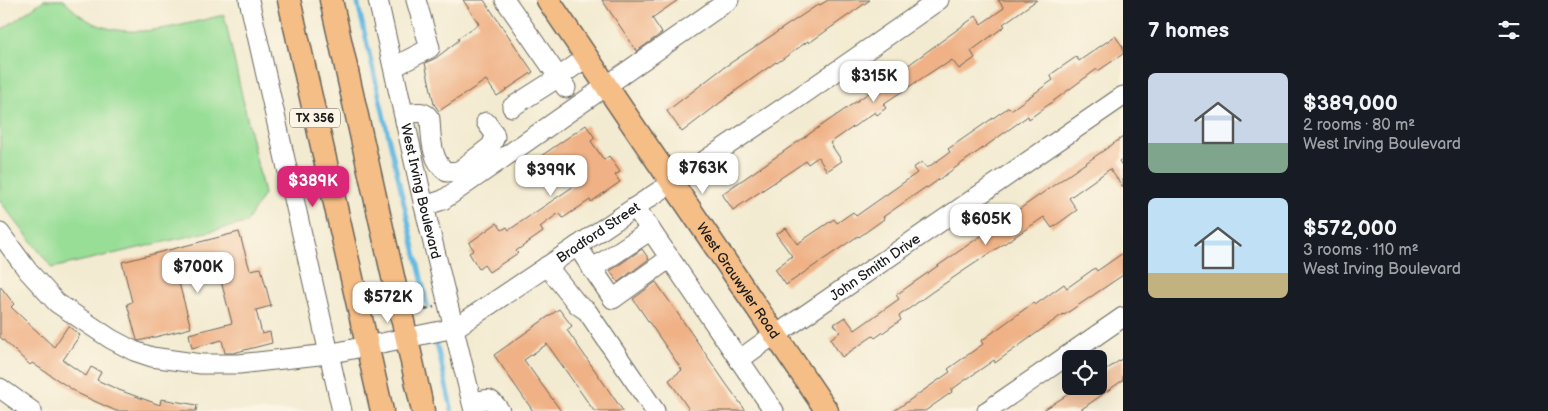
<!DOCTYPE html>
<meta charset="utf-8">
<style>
:root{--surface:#171b24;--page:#20242c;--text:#f1f3f6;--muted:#9ea1a6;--accent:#db2777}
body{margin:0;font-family:"Balsamiq Sans",sans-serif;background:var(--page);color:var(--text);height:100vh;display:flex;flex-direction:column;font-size:19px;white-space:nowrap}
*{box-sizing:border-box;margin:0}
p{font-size:16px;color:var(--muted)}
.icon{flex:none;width:28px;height:28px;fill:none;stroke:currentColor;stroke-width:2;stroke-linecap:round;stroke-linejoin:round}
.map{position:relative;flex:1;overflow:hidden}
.drawer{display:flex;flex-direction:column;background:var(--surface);width:425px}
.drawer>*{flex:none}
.tools{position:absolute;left:1062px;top:350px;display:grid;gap:10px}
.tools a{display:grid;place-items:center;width:45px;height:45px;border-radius:8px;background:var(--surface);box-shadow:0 5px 20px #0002;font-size:25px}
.price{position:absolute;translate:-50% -42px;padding:0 11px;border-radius:10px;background:#fff;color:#222;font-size:16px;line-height:32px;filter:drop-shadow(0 1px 2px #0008)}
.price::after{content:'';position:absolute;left:50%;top:30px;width:15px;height:11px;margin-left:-8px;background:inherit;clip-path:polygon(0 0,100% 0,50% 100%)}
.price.on{background:var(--accent);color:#fff}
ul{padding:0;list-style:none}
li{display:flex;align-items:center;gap:15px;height:125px;padding:0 25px}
li span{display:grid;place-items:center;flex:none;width:140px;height:100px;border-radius:8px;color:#555}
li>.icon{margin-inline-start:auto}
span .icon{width:60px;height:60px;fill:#fffc;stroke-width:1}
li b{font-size:21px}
h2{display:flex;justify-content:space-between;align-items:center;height:60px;padding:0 25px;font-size:21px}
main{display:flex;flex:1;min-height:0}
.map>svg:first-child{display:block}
</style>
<main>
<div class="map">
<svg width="1123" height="411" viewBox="0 0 1123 411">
<rect width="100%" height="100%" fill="#fcf5e5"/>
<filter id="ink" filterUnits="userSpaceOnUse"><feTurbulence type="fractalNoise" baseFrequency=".02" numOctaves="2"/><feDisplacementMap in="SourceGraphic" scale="10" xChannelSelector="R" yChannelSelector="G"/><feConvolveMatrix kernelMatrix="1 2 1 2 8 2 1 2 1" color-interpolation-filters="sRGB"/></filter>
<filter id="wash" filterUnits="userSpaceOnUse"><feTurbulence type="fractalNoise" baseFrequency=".0096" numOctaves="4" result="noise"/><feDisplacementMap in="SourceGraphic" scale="20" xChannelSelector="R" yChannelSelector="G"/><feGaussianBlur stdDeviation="1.12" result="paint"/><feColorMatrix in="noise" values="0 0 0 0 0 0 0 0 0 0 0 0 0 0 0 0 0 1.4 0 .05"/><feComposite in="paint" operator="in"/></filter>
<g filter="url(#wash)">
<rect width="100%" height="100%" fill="#f3ebd1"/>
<path fill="#98de97" stroke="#5a7d5a" d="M44,0H64C107,51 170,27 224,15L264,194L246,223L52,268L0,201V31Z"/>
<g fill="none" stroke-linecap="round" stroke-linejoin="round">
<g stroke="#66bae2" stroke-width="4.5">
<path d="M357,0L428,307"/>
<path d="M436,341L452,411"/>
</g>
</g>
<g id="blocks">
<g fill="#efb185">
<path d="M463,0H484L533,72L497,96L486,80L439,111L434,104L425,63L436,58L459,40L458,38L479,24Z"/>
<path d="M602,0H678L652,18L662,33L637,51Z"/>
<path d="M828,0H870L809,43L808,41L777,63L776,62L738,89L682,132L667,111L723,68L819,4L820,5Z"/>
<path d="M998,0H1037L1003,24L1005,26L971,51L975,58L959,69L952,60L943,66L942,65L883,104L886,108L877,115L875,112L830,143L842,161L827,171L818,157L808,164L806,161L733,210L722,194L889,79L976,16L981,24L1004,8Z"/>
<path d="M1115,36L1123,47V54L1098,71L1097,69L1029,119L1028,116L927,188L926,187L883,217L884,219L859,237L858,236L786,285L775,269L792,256L776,234L786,228L797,244L834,219L837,223L853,212L856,216L917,173L913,168L922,162L927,168L950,152L948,149L1009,107L1011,110L1053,80L1050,75L1076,57L1079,61Z"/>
<path d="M586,125L595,138L591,141L604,160L609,156L620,172L615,175L620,182L591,202L590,200L563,218L559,213L540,227L543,232L516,251L518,253L489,272L484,265L479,269L469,253L474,250L469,243L497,223L502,230L507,227L509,230L574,186L560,167L540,182L528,165Z"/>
<path d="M1123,137V158L1119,161L1123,167V187L1110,169L1069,198L1077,210L1052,228L1044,217L932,292L899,316L901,320L875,338L873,336L842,357L830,339L840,332L834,324L845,317L855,330L899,299L896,295Z"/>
<path d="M239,232L250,270L261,268L271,306L256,310L262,334L270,332L272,343L233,353H225L222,340L192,348L189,334L232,323L215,258L175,268L191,328L139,341L137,340L127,304L132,302L122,262Z"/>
<path d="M642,249L649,259L618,282L610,271Z"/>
<path d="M1123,253V275L1064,315L1063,314L995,363L994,360L951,390L952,392L925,411H894L950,372L948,369L983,344L981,341L1033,303L1035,305L1064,284L1067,288L1095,268L1097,271Z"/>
<path d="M656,282L727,385L746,411H690L669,380L682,370L633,299Z"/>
<path d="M0,286L14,304L11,307L54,347L68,326L80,335L63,360L86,376L91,367L101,372L97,380L119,390L160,405L161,399L197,405L196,411H116L79,394L32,363L30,365L0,337Z"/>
<path d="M559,309L572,326L567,330L623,411H594L547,344L524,360L561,411H533L494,355Z"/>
<path d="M1123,358V380L1079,411H1042L1081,386H1099V375Z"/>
</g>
</g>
</g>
<g filter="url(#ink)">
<use href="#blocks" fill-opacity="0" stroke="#67645b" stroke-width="1"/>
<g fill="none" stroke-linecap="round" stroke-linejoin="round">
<defs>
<g id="minor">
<path d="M249,0L342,411"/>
<path id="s1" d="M378,0L424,206L474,411"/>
<path d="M505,0L566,88"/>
<path d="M394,67L430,48L416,0"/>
<path d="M512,107L559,77L587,57"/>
<path d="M405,114C415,113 424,109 430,119C431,136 431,162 447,172L459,171L491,146L495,137L494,133L486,122"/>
<path d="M424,206L443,200L479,175L729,0"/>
<path d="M635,207L774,411"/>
<path id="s2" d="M0,233L28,271L57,303L111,339L134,351L152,357L201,364H239L328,354L455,328L795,100L939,0"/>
<path d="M577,246L613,299L670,258"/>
<path d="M547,266L578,305L587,311L655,411"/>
<path d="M592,269L651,230"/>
<path id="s3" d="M776,335L1123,96"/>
<path d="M739,360L775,334"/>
<path d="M0,388L32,411"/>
<path d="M472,402C489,399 490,396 500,411"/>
<path d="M987,411L1123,317"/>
</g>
<g id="major">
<path d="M289,0L382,411"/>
<path d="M331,0L423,411"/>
<path id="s4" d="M548,0L827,411"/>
</g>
</defs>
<use href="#minor" stroke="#67645b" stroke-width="21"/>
<use href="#major" stroke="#67645b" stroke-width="25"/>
<path stroke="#67645b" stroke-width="2.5" stroke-dasharray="4 4" stroke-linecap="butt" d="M417,309L425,310L434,307"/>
<use href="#minor" stroke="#fff" stroke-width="19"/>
<use href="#major" stroke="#f6be87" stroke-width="22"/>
</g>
</g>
<g text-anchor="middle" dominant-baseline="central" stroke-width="4" stroke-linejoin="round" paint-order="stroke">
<rect fill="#fcf5e5" stroke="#5f5d58" stroke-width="1" x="290" y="108.5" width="50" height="19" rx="4"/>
<g font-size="12" font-weight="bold" fill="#1c1c1c">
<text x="315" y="118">TX 356</text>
</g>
<g font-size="14" fill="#1c1c1c" stroke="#fcf5e5">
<text stroke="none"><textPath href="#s1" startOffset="196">West Irving Boulevard</textPath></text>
<text stroke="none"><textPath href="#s2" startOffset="679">Bradford Street</textPath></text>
<text stroke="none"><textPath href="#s3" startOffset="120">John Smith Drive</textPath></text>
<text stroke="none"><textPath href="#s4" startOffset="339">West Grauwyler Road</textPath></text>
</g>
</g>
</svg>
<div class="tools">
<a><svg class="icon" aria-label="locate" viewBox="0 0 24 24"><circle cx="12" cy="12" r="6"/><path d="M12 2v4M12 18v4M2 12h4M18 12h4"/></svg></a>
</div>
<b class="price" style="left:874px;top:103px">$315K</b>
<b class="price" style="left:703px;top:195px">$763K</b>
<b class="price" style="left:551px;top:197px">$399K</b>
<b class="price on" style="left:313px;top:208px">$389K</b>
<b class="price" style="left:986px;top:246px">$605K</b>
<b class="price" style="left:198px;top:294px">$700K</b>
<b class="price" style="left:388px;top:324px">$572K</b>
</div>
<section class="drawer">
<h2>7 homes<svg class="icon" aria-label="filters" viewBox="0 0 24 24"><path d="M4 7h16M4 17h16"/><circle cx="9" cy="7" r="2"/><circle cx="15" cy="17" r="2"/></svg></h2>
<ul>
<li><span style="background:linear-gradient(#c9d6e8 70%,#7fa58c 0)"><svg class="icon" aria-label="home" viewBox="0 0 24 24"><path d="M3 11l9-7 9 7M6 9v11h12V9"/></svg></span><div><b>$389,000</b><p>2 rooms · 80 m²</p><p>West Irving Boulevard</p></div></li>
<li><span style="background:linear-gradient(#bfe0f5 75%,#c2b280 0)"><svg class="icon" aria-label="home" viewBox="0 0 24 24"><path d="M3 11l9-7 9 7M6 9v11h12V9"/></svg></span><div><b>$572,000</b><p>3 rooms · 110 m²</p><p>West Irving Boulevard</p></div></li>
</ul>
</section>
</main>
